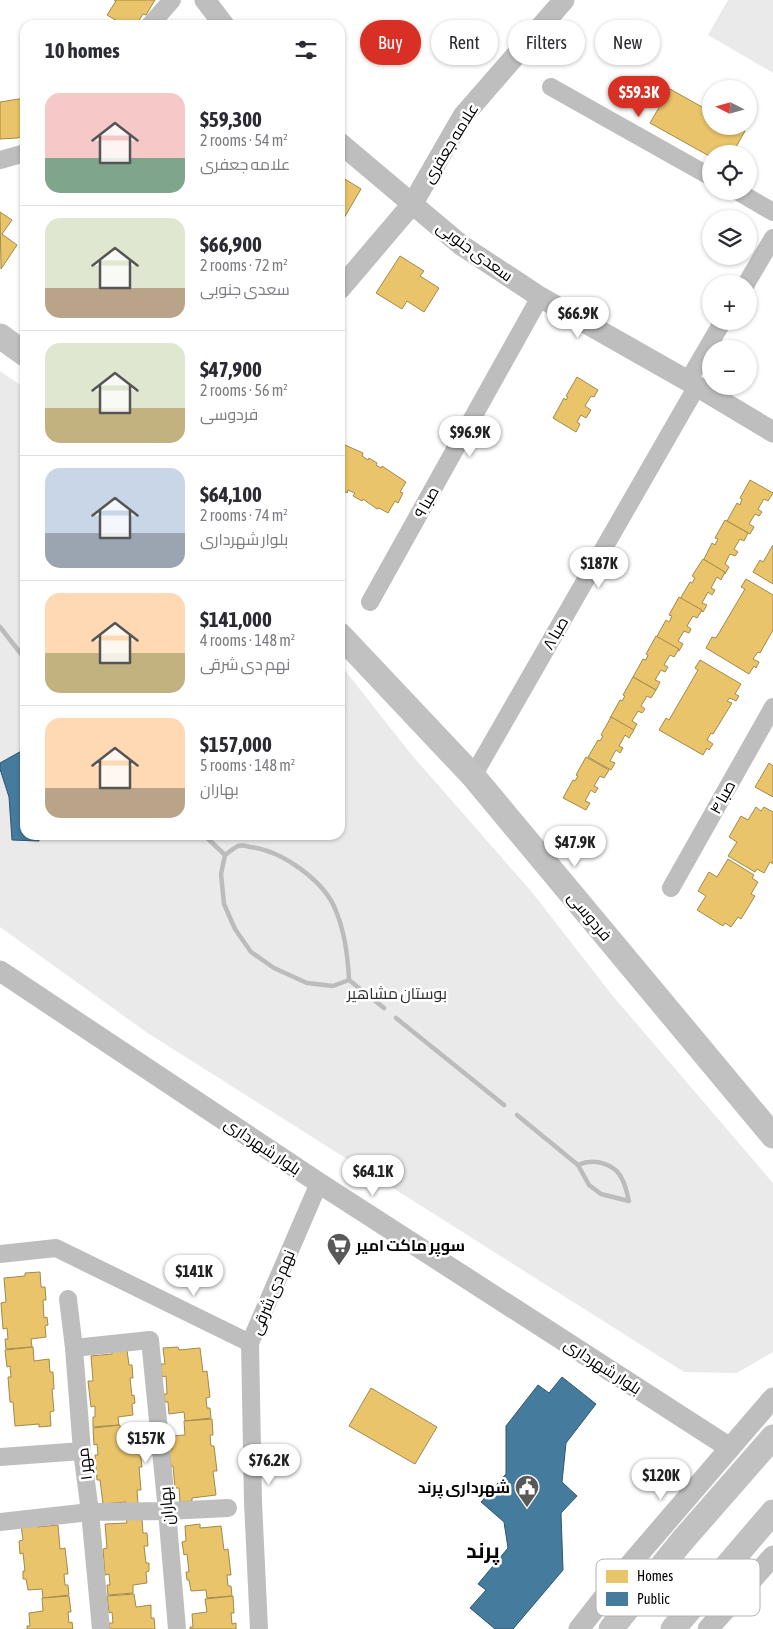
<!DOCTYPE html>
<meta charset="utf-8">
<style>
:root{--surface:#fff;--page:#f2f2f3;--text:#2b2b33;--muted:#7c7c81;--line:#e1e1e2;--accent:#d93025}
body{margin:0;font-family:"Asap Condensed",Cairo,sans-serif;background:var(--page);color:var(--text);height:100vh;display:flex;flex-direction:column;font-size:19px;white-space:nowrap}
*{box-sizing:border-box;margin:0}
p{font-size:16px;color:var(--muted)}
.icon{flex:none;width:28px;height:28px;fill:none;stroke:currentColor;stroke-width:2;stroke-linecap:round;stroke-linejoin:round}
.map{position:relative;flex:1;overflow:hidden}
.drawer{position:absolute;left:20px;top:20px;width:325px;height:820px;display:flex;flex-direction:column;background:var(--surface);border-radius:15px;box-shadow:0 1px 4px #0004}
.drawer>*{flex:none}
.guide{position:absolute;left:360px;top:20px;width:338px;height:45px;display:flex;gap:10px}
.needle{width:32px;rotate:276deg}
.fabs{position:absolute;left:702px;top:80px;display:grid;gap:10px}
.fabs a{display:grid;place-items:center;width:55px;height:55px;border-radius:50%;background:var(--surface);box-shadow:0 1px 4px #0004;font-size:25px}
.price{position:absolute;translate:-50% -42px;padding:0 11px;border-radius:18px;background:#fff;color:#222;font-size:16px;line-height:32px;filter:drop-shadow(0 1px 2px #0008)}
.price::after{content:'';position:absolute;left:50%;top:30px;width:15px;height:11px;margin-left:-8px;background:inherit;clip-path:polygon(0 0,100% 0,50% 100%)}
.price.active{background:var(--accent);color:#fff}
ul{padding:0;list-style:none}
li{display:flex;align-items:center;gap:15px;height:125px;padding:0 25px}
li+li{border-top:1px solid var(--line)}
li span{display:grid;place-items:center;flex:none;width:140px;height:100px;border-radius:15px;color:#555}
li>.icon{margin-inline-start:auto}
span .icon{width:60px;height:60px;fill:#fffc;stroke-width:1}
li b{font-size:21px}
h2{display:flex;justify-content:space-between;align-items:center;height:60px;padding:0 25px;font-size:21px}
.pill{padding:0 18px;border-radius:22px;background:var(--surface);box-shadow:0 1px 4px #0004;font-size:18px;line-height:45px}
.pill.active{background:var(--accent);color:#fff}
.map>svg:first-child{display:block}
</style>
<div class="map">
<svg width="773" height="1629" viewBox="0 0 773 1629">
<rect width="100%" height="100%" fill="#fff"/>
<g fill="#eaeaea">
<path d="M728,0H773V73L708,35Z"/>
<path d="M0,371L25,388V835H340V664L411,754L531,891L612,995L773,1183V1352L737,1373L684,1372L146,1032L0,927Z"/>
</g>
<g fill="#e9c46a" stroke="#a3894a">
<path d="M114,0H155L146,15L143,14L136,25H124L107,15L116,1Z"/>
<path d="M670,89L711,112V126H736L745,131L732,154H711V157L650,123Z"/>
<path d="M25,98V136L17,138L0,139V102Z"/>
<path d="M340,176L361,189L340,225Z"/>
<path d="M0,212L12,220L2,234L17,245L1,269Z"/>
<path d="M400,256L424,271L420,276L439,288L424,312L407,301L402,309L376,293Z"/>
<path d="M577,377L598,390L594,397L591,396L585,406L591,410L586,418L581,415L577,422L580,424L576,432L553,418L564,398L566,400L568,397L566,396Z"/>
<path d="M345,445L363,453L362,456L368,460L369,458L377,463L376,465L381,468L382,466L406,482L400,492L403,493L398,503L395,501L388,513L379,508L377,509L363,499L362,501L353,496L355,493L348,490L347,493L340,489V453Z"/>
<path d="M750,480L773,493L768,501L764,499L758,509L762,512L759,516L755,514L749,524L754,527L750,534L727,521L737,503L740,505L742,499L740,498Z"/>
<path d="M725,520L748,533L744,541L740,539L734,549L738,552L735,556L730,554L725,564L729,567L725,574L703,561L712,543L715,545L718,539L715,538Z"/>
<path d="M773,545V584L753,572L760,560L763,562Z"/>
<path d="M703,559L725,572L721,580L717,577L711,588L715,590L712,595L708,592L702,603L707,605L703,612L680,599L690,582L692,583L695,578L692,576Z"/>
<path d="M746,579L773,595V630L760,653L758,652L753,659L759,662L756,668L754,666L749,674L706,648L712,637L716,638L745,589L741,587Z"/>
<path d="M679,597L702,610L697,618L693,616L687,626L691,629L689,633L684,631L678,641L683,644L679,651L656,638L666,620L669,622L672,616L669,615Z"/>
<path d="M656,636L679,649L674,657L670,655L664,665L668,667L665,672L661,670L655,680L660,682L656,690L633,677L643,659L646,660L648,655L646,654Z"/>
<path d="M700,660L741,684L735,694L739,696L736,701L730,698L727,701L732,703L713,734L711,733L707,740L713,744L709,750L707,748L703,755L659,730L666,718L669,720L698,670L695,668Z"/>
<path d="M633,677L656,690L651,698L647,696L641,706L645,709L642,713L638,711L632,721L637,724L633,731L610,718L620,700L622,701L625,696L623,695Z"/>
<path d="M611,717L634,730L629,738L625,735L619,746L623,748L620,753L616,750L610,761L615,763L611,770L588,757L598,740L600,741L603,736L601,735Z"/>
<path d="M586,757L609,770L604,778L600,776L594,786L598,788L595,793L591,790L585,801L590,803L586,810L563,798L573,780L575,781L578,776L576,775Z"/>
<path d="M769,763L773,766V797L755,787Z"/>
<path d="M756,807L761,811L764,807L773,812V864L770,862L764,873L757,869L755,872L728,856L737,842L729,837L741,816L748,820Z"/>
<path d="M728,859L754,875L752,878L758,882L751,894L755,896L741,919L738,917L731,927L725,923L723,926L697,910L706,896L698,891L709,872L717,877Z"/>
<path d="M40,1272L41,1287H45L46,1300H43L44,1318L47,1317L48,1325L45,1326L46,1337L31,1339L32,1347L6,1349L5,1339H8L7,1328L3,1329L1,1303L6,1302L4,1278L25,1276V1273Z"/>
<path d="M33,1347L34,1361L49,1359L50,1372H53L54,1389H52L54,1411L50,1412L51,1426L39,1427V1424L15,1426L13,1402H10L8,1377H11L10,1366L7,1367L5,1350Z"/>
<path d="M178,1347L179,1350L200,1348L203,1372L207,1371L210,1397L206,1398L207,1408H210L211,1418L185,1421L184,1412L169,1414L168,1402H165L164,1394H167L166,1376L162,1377L161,1364H165L163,1348Z"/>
<path d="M127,1350L129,1365H132L133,1378H130L132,1396L134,1395L135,1403L132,1404L133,1415L118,1417L119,1425L93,1427V1417H95V1406L91,1407L88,1381H93L91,1356L112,1354V1351Z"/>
<path d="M371,1388L437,1427L415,1464L349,1426Z"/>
<path d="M212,1419L213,1435H210L211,1446H214L217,1471H213L216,1495L192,1498V1501L180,1502L179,1488H175L173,1466H171L169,1449H172L171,1436L185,1435L184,1421Z"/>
<path d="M120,1425L121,1439L136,1437L137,1450H140L142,1467H139L141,1490H137L138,1504L126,1505V1502L103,1504L100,1480H97L95,1455H98L97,1444L94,1445L93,1428Z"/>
<path d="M142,1518L143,1533H147L148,1546H144L146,1563H149V1571L146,1572L147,1583L133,1585V1593L108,1595L107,1585H110L109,1574L105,1575L103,1549L107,1548L105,1524L127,1523L126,1519Z"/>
<path d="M36,1523L37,1527L58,1525L60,1549L65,1548L68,1574H64L65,1585H68L69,1595L43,1598L42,1589L28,1590L26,1579H23V1571H25L23,1553L20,1554L19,1541L23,1540L21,1525Z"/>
<path d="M200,1524V1528L221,1526L224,1550L228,1549L231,1575H227L228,1586H231L232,1596L207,1598L206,1590L191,1591L189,1580H187L186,1572H189L187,1554L184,1555L182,1542L186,1541L185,1526Z"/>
<path d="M134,1594L136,1607L151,1605V1618H154L155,1629H110L109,1623H113L112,1612L109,1613L107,1596Z"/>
<path d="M69,1596L71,1612H68L69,1623L72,1622L73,1629H27V1626H30L29,1613L43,1611L42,1598Z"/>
<path d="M233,1596L234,1613H231L232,1624L236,1623V1629H190V1627H193L192,1614L207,1612L205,1599Z"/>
</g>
<g fill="#457b9d" stroke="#30566e">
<path d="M25,749V835H39V841L12,840L9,797L0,769V763Z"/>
<path d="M562,1377L596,1404L566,1443L562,1482L577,1496L561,1513L563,1570L513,1629H495L470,1608L486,1590L478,1584L508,1548L504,1522L481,1502L506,1474V1426L538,1385L549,1393Z"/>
</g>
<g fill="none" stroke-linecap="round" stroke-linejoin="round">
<g stroke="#bcbcbc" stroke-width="4.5">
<path d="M0,627L25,659"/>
<path d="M204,835L225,855C229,852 234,848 238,846C241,845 246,846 250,847C281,850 325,881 336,911C345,933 348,957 349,980L384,1008"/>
<path d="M225,855L221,874L224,904L235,929L251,952L274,968L307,983L333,986L349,980"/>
<path d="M396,1018L504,1105"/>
<path d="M517,1115L578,1165L589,1185L601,1194L629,1201"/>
<path d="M578,1165C594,1158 616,1163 623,1181C626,1187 627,1194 629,1201"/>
</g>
<g stroke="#bebebe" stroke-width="18">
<path d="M150,25L172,0"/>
<path d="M551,87L711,177"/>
<path d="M0,160L25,153"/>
<path d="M737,191L773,212"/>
<path d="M746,284L773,238"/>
<path d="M688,381L723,321"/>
<path d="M370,602L540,297"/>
<path d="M473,776L697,386"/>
<path d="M671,888L773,707"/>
<path d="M0,1254L56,1248L250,1343L319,1183"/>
<path d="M68,1299L74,1348L82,1451L90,1512L101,1629"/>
<path d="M250,1343L253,1502L259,1629"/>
<path d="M74,1348L150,1340L167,1511L177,1629"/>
<path d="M0,1457L82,1451"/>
<path d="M0,1522L90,1512L167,1511L228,1508"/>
</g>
<g stroke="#bebebe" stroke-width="21">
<path d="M205,0L224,25"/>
<path d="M340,143L461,245L540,297L688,381L773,432"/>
<path d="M340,289L413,203L463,116L564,0"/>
<path d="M0,971L319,1183L730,1448"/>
<path d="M579,1629L626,1569L773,1398"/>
<path d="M708,1629L773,1556"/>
</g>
<g stroke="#c1c1c1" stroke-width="25">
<path d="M0,336L25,354"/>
<path d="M340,635L473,776L773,1136"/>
<path d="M611,1629L682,1541L773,1437"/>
<path d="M673,1629L773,1512"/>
</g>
</g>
<defs>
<symbol id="supermarket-pin" viewBox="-11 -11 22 30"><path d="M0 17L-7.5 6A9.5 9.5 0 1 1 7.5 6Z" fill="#595959" stroke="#fff"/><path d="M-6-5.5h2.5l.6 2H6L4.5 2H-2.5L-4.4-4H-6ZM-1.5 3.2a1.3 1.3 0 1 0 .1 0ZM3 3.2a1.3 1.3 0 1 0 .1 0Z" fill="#fff"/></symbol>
<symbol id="civic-pin" viewBox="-11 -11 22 30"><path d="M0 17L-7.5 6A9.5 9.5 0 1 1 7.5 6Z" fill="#595959" stroke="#fff"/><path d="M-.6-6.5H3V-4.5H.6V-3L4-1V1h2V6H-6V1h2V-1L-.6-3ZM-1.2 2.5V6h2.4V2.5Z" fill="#fff"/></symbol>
</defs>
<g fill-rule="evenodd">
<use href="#supermarket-pin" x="325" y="1231" width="28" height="38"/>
<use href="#civic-pin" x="513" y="1473" width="28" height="38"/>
</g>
<g text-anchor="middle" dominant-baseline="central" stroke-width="5" stroke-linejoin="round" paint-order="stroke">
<g font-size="16" fill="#000" stroke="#fff">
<text transform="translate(450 143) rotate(-58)">علامه جعفری</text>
<text transform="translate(475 251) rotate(36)">سعدی جنوبی</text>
<text transform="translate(426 502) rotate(-61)">صبا ۹</text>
<text transform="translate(555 633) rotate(-60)">صبا ۸</text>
<text transform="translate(722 797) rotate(-61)">صبا ۴</text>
<text transform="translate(590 916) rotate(50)">فردوسی</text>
<text transform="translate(263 1146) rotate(34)">بلوار شهرداری</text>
<text transform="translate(272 1292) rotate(-67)">نهم دی شرقی</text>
<text transform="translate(603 1366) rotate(33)">بلوار شهرداری</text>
<text transform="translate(84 1464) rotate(-97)">مهر ۱</text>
<text transform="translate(166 1506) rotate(-95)">بهاران</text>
</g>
<g font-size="16" fill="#2f2f2f" stroke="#fff">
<text x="397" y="993">بوستان مشاهیر</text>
</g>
<g font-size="16" font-weight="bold" fill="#000" stroke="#fff" text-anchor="start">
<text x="356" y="1245">سوپر ماکت امیر</text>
<text x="510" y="1487" text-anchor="end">شهرداری پرند</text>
</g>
<g font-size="21" font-weight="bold" fill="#000" stroke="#fff">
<text x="483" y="1550">پرند</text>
</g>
</g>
<rect x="596" y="1559" width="164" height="57" rx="8" fill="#fff" stroke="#b2b2b2" stroke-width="1"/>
<rect x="606" y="1570" width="22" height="13" fill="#e9c46a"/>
<rect x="606" y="1592" width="22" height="14" fill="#457b9d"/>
<g font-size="14" fill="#000">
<text x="637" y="1581">Homes</text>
<text x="637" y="1604">Public</text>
</g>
</svg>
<div class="fabs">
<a><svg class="needle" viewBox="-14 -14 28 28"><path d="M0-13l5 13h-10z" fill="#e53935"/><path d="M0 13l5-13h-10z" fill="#7c7c81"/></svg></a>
<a><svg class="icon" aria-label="locate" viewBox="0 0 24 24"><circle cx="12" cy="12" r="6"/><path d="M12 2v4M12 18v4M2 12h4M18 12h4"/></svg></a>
<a><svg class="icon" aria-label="layers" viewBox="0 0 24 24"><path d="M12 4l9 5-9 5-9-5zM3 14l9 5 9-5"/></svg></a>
<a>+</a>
<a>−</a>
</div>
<b class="price active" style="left:639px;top:118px">$59.3K</b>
<b class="price" style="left:578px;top:339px">$66.9K</b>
<b class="price" style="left:470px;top:458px">$96.9K</b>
<b class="price" style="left:599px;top:589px">$187K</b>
<b class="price" style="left:575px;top:868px">$47.9K</b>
<b class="price" style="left:373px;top:1197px">$64.1K</b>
<b class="price" style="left:194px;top:1297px">$141K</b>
<b class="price" style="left:146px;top:1464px">$157K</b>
<b class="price" style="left:269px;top:1486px">$76.2K</b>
<b class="price" style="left:661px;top:1501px">$120K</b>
<div class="guide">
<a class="pill active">Buy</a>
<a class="pill">Rent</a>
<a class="pill">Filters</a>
<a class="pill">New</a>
</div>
<section class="drawer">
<h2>10 homes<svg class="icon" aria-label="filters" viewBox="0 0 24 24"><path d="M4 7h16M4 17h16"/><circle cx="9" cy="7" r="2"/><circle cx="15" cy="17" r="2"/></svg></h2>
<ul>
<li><span style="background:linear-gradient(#f6c9c9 65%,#7fa58c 0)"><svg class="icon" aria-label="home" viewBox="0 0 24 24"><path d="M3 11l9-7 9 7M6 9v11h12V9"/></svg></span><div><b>$59,300</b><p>2 rooms · 54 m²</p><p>علامه جعفری</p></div></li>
<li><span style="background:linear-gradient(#dfe7d0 70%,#b9a48a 0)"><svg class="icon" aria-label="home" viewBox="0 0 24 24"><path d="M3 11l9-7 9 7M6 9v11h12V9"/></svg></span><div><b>$66,900</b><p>2 rooms · 72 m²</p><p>سعدی جنوبی</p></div></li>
<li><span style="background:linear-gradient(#dfe7d0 65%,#c2b280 0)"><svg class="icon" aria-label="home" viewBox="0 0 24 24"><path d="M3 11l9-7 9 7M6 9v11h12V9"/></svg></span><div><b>$47,900</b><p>2 rooms · 56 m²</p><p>فردوسی</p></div></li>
<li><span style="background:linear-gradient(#c9d6e8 65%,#9aa5b1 0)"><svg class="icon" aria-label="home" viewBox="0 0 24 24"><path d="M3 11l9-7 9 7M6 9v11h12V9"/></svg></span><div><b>$64,100</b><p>2 rooms · 74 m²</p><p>بلوار شهرداری</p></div></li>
<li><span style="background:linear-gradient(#ffd9b3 60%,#c2b280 0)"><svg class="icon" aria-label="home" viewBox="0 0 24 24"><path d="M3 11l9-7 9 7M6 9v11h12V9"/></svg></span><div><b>$141,000</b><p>4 rooms · 148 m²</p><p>نهم دی شرقی</p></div></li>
<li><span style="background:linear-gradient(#ffd9b3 70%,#b9a48a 0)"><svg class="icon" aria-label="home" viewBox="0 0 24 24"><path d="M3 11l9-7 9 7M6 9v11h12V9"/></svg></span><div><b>$157,000</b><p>5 rooms · 148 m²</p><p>بهاران</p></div></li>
</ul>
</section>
</div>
